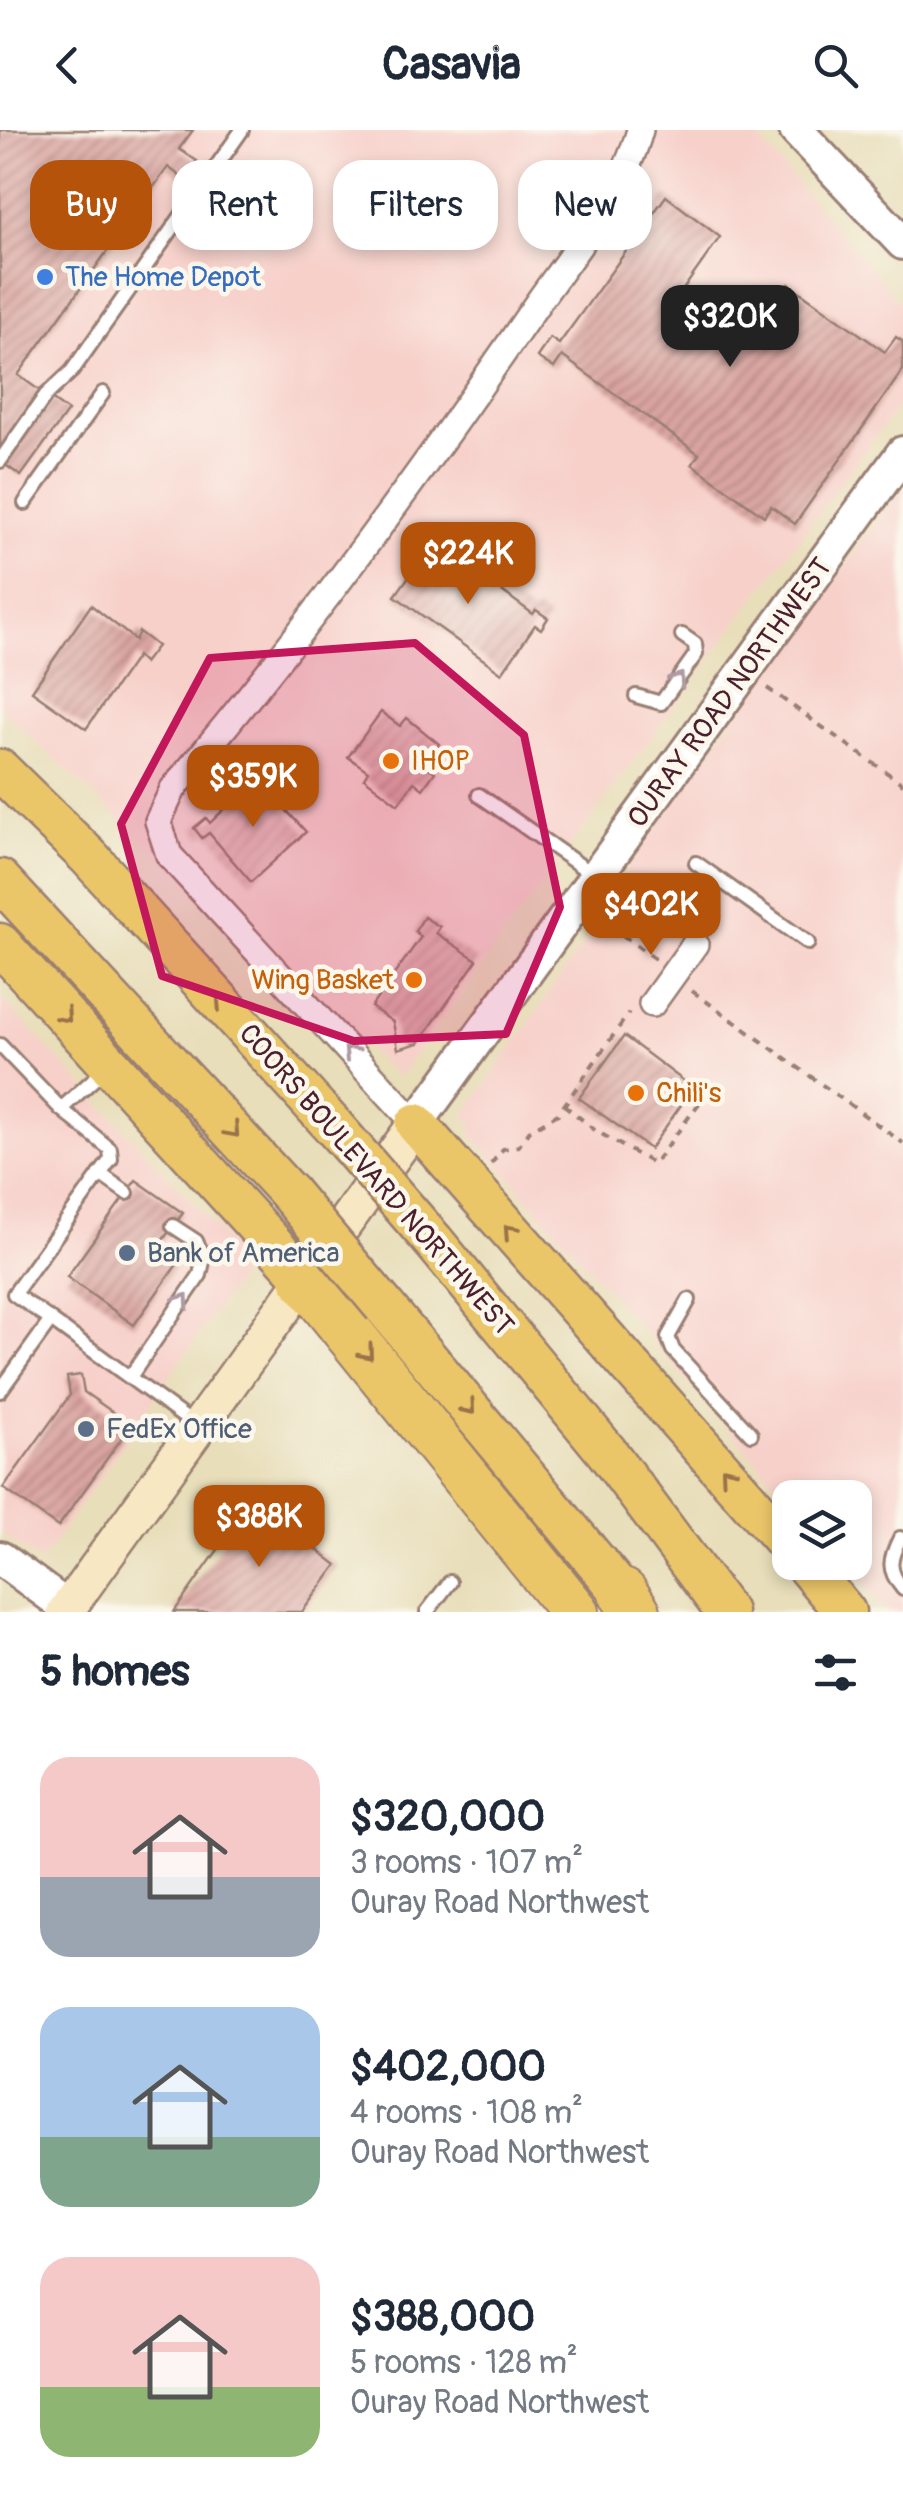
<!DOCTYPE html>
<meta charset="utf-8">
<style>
:root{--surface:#fff;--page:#f6f6f7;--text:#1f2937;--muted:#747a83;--accent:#b45309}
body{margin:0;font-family:Pangolin,sans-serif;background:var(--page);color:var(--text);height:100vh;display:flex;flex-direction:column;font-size:38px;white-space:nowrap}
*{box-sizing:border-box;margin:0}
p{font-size:32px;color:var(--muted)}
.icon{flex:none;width:55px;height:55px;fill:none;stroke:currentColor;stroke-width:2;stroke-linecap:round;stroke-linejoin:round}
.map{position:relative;height:1482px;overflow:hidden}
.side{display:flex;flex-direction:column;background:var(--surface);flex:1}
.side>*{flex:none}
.banner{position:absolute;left:30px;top:30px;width:845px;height:90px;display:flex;gap:20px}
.tools{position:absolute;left:772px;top:1350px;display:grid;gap:20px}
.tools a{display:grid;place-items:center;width:100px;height:100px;border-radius:20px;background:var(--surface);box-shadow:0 5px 15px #0003;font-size:50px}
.price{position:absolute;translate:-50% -85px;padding:0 22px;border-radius:20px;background:var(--accent);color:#fff;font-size:32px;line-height:65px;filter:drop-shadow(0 2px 5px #0008)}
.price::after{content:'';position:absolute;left:50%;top:60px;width:30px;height:22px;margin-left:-15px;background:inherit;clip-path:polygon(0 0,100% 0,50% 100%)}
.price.on{background:#222;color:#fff}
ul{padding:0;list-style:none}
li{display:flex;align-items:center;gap:30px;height:250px;padding:0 40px}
li span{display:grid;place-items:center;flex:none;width:280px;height:200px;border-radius:30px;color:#555}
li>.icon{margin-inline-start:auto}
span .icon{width:120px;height:120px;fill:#fffc;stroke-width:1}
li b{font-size:42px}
h2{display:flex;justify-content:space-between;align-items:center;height:120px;padding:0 40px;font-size:42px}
.tag{padding:0 35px;border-radius:30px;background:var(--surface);box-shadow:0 5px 15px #0003;font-size:35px;line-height:90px}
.tag.on{background:var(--accent);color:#fff}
header{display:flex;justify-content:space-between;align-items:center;height:130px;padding:0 40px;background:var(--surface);font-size:45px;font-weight:700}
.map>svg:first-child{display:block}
</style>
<header><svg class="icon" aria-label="back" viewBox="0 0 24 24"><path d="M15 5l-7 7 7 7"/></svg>Casavia<svg class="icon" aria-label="search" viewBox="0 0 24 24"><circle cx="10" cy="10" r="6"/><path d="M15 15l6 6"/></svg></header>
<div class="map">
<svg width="903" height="1482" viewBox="0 0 903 1482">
<defs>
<pattern id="building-hatch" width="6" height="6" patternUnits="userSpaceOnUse" patternTransform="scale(2.5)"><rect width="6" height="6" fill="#daa5a1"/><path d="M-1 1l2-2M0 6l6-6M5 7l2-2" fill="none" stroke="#b38683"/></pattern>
</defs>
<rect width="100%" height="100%" fill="#fbf7ec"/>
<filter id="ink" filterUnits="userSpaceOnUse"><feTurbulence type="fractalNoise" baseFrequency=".01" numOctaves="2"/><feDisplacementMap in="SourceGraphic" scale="20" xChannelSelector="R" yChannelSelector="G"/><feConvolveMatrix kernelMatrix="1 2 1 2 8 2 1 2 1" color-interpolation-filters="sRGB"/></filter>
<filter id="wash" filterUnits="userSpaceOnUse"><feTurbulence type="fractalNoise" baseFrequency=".0048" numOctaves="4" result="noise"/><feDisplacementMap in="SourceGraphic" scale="40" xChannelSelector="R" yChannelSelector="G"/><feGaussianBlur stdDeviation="2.25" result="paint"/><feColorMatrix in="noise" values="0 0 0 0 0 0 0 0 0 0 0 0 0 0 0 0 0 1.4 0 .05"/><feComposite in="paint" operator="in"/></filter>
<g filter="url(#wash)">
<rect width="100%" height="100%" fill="#e8deba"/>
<g fill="#f7d0ca">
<path d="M0,0H751L903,176V269L398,947L0,578Z"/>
<path d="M903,356V1482H887L846,1433L855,1432V1368L790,1369L472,1004V991L463,988L594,799L641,715Z"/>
<path d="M0,867L249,1133L40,1432L0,1402Z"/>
</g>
<g id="blocks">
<g fill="url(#building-hatch)">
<path d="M0,0H193L179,19L197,31L184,49L168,37L18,245L68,281L21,346L0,331Z"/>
<path d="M666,66L720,107L677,168L743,215L789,154L885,222L896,207L903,212V240L795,394L771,376L764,386L692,334L699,324L562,226L554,238L537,227L550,208L559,214Z"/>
<path d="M434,411L533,484L536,480L548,488L541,499L535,495L502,543L395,466Z"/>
<path d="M91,475L135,510L139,502L157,516L144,533L137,526L86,599L32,561Z"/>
<path d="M381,582L400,596L407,588L439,614L425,635L435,642L423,659L414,652L398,674L364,648L368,641L348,627Z"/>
<path d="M257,648L306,702L251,752L209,703L202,708L194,698L206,688L210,693Z"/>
<path d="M424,787L440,797L436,803L477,830L419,913L398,919L393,892L371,877L421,807L415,801Z"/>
<path d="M624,906L693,958L650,1019L579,968Z"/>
<path d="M136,1050L183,1083L159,1115L180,1130L134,1195L67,1147Z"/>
<path d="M81,1245L84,1262L131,1295L58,1397L3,1358L70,1265L67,1247Z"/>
<path d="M253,1370L337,1435L302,1482H174Z"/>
</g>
</g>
</g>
<g filter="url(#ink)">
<use href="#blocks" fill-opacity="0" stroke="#997e72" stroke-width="2.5"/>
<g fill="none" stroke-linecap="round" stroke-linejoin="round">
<defs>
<g id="service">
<path d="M0,331L46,265L72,241L242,0"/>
<path d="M25,373L103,263"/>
<path d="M636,566L661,573L696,524L695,514L682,505"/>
<path d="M479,665L595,746"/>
<path d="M696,733L808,813"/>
<path d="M0,915L61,979L105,939"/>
<path d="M100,1044L127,1063"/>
<path d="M689,1170L668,1207L673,1220L751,1304"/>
<path d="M51,1190L14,1164L111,1029L110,1019L61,979"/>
<path d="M130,1247L200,1145L204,1127L196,1111L173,1096"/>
<path d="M0,1261L51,1190L196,1296"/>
<path d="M900,1408C889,1430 887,1440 903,1459"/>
<path d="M427,1482L450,1452"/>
</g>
<g id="minor">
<path d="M652,874L695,814"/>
<path d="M416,994L169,725L158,691L173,659C302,507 420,345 532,181C571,124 622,67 640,0"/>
</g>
<g id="tertiary">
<path d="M796,0L903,113"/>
<path d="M416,994L903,323"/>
<path d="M0,1428L68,1478"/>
</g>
<path id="secondary" d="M65,1482L416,994"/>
<g id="primary">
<path d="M0,640L89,727L334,997"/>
<path d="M0,750L289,1063"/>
<path d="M0,814L304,1148"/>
<path d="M416,994L790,1417"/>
<path d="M434,1112L606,1321L726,1482"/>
<path d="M384,1176L638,1482"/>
<path d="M803,1432L845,1482"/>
</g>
<g id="motorway">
<path d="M304,1148L575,1482"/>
<path d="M623,1463L636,1482"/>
</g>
</defs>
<use href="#service" stroke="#997e72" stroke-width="18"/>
<use href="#minor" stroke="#997e72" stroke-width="30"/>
<use href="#tertiary" stroke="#997e72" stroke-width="38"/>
<use href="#secondary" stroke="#997e72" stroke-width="40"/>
<use href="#primary" stroke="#997e72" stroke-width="45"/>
<use href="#motorway" stroke="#997e72" stroke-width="52"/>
<g stroke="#997e72" stroke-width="4" stroke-dasharray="8 8" stroke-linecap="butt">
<path d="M767,558L903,654"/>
<path d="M610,796L655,829"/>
<path d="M692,861L903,1013"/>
<path d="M564,975L596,1001L654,1034L709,960"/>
<path d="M491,1034L503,1019L519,1016L529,1001L558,984L629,883"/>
</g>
<use href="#service" stroke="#fff" stroke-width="12"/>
<use href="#minor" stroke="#fff" stroke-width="25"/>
<use href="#tertiary" stroke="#fff" stroke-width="32"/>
<use href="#secondary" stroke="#f7e8c3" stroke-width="35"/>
<use href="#primary" stroke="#ebc669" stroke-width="40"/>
<use href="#motorway" stroke="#ebc669" stroke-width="48"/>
<defs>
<g id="primary-bridge">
<path d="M334,997L434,1112"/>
<path d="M289,1063L384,1176"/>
</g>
</defs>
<use href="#primary-bridge" stroke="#997e72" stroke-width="45" stroke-linecap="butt"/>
<use href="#primary-bridge" stroke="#ebc669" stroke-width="40"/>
</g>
<defs><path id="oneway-chevron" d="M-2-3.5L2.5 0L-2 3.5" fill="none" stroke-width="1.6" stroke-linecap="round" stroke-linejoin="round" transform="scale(2.5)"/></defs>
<g stroke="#ae9aa0">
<use href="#oneway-chevron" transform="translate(678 549) rotate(-55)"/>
<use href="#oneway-chevron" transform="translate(350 922) rotate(-133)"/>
<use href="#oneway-chevron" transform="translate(183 1170) rotate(-55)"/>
</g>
<g stroke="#9a724a">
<use href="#oneway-chevron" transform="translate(222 872) rotate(-132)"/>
<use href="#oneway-chevron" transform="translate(65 886) rotate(48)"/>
<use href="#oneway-chevron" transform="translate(233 1001) rotate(48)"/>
<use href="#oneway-chevron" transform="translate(510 1101) rotate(-132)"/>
<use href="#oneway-chevron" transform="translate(367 1223) rotate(50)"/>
<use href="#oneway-chevron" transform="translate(469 1278) rotate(50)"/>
<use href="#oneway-chevron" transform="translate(727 1343) rotate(-130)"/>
</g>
</g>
<path fill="#c2185b" fill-opacity="0.2" stroke="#c2185b" stroke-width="8" stroke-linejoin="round" d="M415,513L524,605L560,777L506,904L354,911L162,846L121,694L210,528Z"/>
<circle fill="#3f7fe0" stroke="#fbf7ec" stroke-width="4" cx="45" cy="147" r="10"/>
<g fill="#e8710a" stroke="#fbf7ec" stroke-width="4">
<circle cx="391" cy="631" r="10"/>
<circle cx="414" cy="850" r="10"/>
<circle cx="636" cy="963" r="10"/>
</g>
<g fill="#5c6f8a" stroke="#fbf7ec" stroke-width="4">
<circle cx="127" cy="1123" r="10"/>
<circle cx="86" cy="1299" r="10"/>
</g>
<g text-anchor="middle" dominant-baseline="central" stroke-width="9" stroke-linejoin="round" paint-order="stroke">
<g font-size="28" fill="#366cbe" stroke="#fbf7ec" text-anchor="start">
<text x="65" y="147">The Home Depot</text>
</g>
<g font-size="28" fill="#4a1f2b" stroke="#fbf7ec">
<text transform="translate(730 563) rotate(-54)">OURAY ROAD NORTHWEST</text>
<text transform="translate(376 1050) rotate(49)">COORS BOULEVARD NORTHWEST</text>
</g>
<g font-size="28" fill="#c56008" stroke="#fbf7ec" text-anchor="start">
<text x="411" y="631">IHOP</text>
<text x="394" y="850" text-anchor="end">Wing Basket</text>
<text x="656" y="963">Chili's</text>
</g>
<g font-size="28" fill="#4e5e75" stroke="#fbf7ec" text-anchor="start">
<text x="147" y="1123">Bank of America</text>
<text x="106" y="1299">FedEx Office</text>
</g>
</g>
</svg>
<div class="tools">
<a><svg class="icon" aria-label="layers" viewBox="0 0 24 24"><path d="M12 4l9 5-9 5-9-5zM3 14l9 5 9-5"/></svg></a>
</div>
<b class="price on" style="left:730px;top:240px">$320K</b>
<b class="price" style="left:468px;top:477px">$224K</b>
<b class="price" style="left:253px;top:700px">$359K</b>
<b class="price" style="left:651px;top:828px">$402K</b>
<b class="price" style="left:259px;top:1440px">$388K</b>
<div class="banner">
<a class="tag on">Buy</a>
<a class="tag">Rent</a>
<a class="tag">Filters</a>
<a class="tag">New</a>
</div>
</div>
<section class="side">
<h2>5 homes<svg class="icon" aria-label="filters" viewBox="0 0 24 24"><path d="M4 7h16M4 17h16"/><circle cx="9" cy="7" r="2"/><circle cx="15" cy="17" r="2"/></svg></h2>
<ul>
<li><span style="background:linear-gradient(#f6c9c9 60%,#9aa5b1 0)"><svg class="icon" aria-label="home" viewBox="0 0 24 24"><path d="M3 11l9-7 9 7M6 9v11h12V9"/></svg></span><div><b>$320,000</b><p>3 rooms · 107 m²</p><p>Ouray Road Northwest</p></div></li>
<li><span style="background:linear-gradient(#a9c7e8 65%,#7fa58c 0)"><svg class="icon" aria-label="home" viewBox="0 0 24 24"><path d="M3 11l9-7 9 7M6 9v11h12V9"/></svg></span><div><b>$402,000</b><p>4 rooms · 108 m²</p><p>Ouray Road Northwest</p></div></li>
<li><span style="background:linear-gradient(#f6c9c9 65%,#8fb573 0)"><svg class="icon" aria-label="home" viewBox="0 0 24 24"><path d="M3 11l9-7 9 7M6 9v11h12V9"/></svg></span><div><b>$388,000</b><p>5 rooms · 128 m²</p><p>Ouray Road Northwest</p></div></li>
</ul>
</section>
